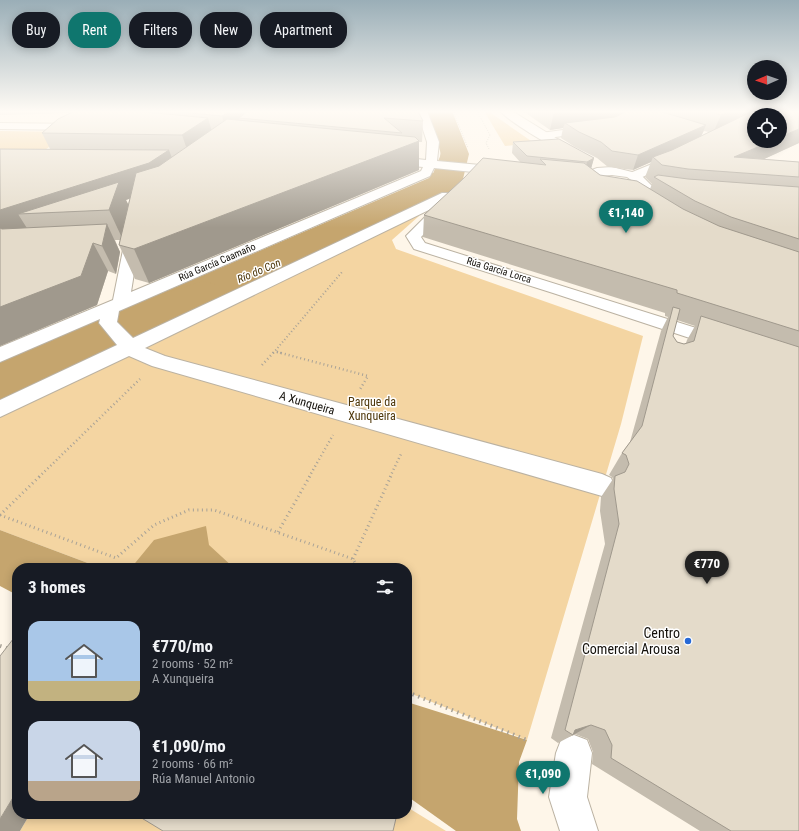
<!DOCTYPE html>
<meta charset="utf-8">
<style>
:root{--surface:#171b24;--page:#20242c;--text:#f1f3f6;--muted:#9ea1a6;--accent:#0f766e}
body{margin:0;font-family:"Roboto Condensed",sans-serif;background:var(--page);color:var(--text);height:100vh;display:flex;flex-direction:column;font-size:15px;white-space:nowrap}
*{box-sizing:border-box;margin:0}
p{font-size:13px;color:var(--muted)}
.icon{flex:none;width:22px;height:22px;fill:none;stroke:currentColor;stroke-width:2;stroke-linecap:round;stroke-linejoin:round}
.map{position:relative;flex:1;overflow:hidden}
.details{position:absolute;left:12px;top:563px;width:400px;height:256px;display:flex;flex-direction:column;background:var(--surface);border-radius:16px;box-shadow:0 2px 10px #0003}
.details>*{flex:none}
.top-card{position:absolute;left:12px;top:12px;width:400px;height:36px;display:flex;gap:8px}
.needle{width:26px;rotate:268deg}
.buttons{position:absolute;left:747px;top:60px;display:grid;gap:8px}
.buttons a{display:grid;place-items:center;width:40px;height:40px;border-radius:50%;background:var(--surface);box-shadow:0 2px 10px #0003;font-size:20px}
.price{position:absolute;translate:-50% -34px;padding:0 9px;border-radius:14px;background:var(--accent);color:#fff;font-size:13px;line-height:26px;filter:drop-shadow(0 1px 2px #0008)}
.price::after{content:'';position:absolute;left:50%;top:24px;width:12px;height:9px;margin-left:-6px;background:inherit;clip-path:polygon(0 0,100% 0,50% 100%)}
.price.current{background:#222;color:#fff}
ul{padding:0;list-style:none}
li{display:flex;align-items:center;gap:12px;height:100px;padding:0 16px}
li span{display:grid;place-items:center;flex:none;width:112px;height:80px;border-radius:12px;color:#555}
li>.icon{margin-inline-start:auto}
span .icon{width:48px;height:48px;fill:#fffc;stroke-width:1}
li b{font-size:17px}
h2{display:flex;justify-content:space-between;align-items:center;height:48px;padding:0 16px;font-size:17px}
.pill{padding:0 14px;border-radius:16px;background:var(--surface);box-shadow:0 2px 10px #0003;font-size:14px;line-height:36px}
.pill.current{background:var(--accent);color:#fff}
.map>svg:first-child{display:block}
</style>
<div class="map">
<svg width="799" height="831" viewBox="0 0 799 831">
<rect width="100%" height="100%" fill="#fef6e9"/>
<g fill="#f4d5a2">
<path d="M484,111H488L534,143L505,146Z"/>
<path d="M0,131L72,132L22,165H0Z"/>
<path d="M412,213L419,216L392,240L396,249L643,336L621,424L527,740L407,692V568H101L0,530V414Z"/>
<path d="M407,807L446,831H393L397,814H407Z"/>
<path d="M30,814H151L179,831H20Z"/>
</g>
<g fill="#c5a56e">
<path d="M431,111H449L466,161L440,158C443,143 436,125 431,111Z"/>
<path d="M432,173L463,176L456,186L446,192L144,337L122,310L429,178Z"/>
<path d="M95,321L116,348L0,402V361Z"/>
<path d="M206,526L209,545L234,568H131L154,540Z"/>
<path d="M0,530L101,568H17V595L0,586Z"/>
<path d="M407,702L527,740L519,762L517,819L521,831H456L407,796Z"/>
</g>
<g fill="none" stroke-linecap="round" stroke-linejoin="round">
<g fill="#c5a56e" fill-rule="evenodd">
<path d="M428,111H452L469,154L463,179L458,186L444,203L399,222L387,225L375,222L370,215L375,208L420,189L432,176L441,154Z"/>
<path d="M203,281L218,285L224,294L218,303L170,322L18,398L0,404V364L138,302Z"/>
</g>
<defs>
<g id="minor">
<path d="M417,111H427L439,142L437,161L502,167L508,171L502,175L434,168L430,176L119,311L117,322L133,338L442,193H452L454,196L446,201L452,205L450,208L421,237L425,243L728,338L731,342L728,346L721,348L714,346L553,293L414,249L406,236L435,207L145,348L165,356L602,474L611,478L614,485L611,492L602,496L152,366L129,356L0,417V400L117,345L99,323L100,319L0,362V347L113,300L126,235L128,232H138L140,235L131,292L421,171L423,167L389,164L383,160L389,156L426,160L427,142Z"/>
<path d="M633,111H646L614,129L541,139L536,136L541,133L607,124Z"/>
<path d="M0,123L79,124L84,127L79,130L0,129Z"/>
<path d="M674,155L678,157L680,159L678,161L638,179L634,180L628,176L630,173Z"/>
<path d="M574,735L587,740L592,753L587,797L598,831H560L549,797L556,753L561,740Z"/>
</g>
<g id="major">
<path d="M500,111H512L580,153L578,155C566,158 509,121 500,111Z"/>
<path d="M612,167L640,174L653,187L648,196C630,204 592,201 580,183L584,173L597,168ZM612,175L627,177L641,187C631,201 603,190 593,182L594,178L599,176Z"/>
</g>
</defs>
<use href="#minor" stroke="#bbb2a2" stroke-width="2"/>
<use href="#major" stroke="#bbb2a2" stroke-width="2"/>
<g stroke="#a8a297" stroke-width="1" stroke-dasharray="0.5 1.5" stroke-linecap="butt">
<path d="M453,111L468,148"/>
<path d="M477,111L490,135L486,143L489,149"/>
</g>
<g stroke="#a8a297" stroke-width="2" stroke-dasharray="1 2.5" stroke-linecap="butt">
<path d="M273,353L275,351"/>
<path d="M281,353L275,351L342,272"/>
</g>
<g stroke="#a8a297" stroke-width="2.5" stroke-dasharray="1 3" stroke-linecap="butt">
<path d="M277,352L368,376L359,391"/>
<path d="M262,365L274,352"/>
<path d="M39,477L140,379"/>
<path d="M309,477L333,435"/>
<path d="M390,477L401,454"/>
</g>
<g stroke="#a8a297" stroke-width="3" stroke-dasharray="1 3.5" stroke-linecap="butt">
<path d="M0,515L116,558L154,525L189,510H214L353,559L358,568"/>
<path d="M0,515L40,476"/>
<path d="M278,532L310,476"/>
<path d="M353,559L391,476"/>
</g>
<g stroke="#a8a297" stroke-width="4" stroke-dasharray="1.5 4.5" stroke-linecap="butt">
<path d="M0,646L9,649"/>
<path d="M407,692L527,740"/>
</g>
<use href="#minor" fill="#fff" fill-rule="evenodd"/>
<use href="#major" fill="#fff" fill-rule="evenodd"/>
</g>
<g fill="#c4bcae" fill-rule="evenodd">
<path d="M0,111H418L423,121L422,142H419V170L149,283L135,279L119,245L120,240H115L120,252L116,274L108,271L97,305L0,346V149H50L42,133L71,113L0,115ZM130,198L128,204L126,200Z"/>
<path d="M523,111H799V143L764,159L799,162V831H700L592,764L593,752L588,739L575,734L573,735L558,743L551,738L605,544L600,511L601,497L613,479L612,477L609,475L622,453L630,442L661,331L668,317L665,316V313L423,237L424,215L520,162L512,153L513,142L594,158L591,168L600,175L650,189L652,184L645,177L651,162L633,170L608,167L597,158L575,147L561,138L563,128L550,130ZM704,131L709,132L701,136ZM677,320L695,326L687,340L686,343L684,344L677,342L673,336Z"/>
</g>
<g fill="#a0998d">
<path d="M142,111H158L161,121L149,129Z"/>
<path d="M230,111H250L239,118L241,127L228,137L222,116Z"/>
<path d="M558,111H629L607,123H565L563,128L550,130L554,112Z"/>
<path d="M729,111H756L713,133L721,115Z"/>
<path d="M208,118L216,146L192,164L182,135Z"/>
<path d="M706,125L700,139L656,160L653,157L651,162L633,170L638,155Z"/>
<path d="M799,129V143L736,172L734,157L772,141H780V137Z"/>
<path d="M419,141V170L149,283L134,249Z"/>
<path d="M169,150L178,174L158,189L126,200L131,210L123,240L109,210L18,214L30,233L0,243V210Z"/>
<path d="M594,158L591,169L584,173L587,162Z"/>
<path d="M107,224L120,252L116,274L102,246Z"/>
<path d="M93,243L108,271L97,305L0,346V307Z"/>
<path d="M591,725L575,734H572L575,730Z"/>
<path d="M17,791V814H30L20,831H0V819Z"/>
</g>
<g fill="#e4dbca" stroke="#a0998d">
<path d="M75,111H136L208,118L182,135L42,133L58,119Z"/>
<path d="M169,111H230L222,116Z"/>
<path d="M248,111H418L423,121L384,118L402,133L239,118Z"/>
<path d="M627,111H659L706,125L638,155L612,151L601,142L579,132L565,123L615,117Z"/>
<path d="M708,111H729L721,115Z"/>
<path d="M753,111H799V129L780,137V115H754V141H772L734,157L799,162V177L688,169L662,165L653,157L672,150Z"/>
<path d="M227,119L415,137L419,141L134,249L119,245L136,173L159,166Z"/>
<path d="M559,139L594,158L587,162L527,156L513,142Z"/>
<path d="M0,149L169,150L149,163L0,210Z"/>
<path d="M483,158L546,165L540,159L584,163L600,175L637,181L683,209L719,226L799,252V331L677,293V290L424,215L464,178Z"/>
<path d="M658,175L688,179L799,187V239L731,217L695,201L654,177Z"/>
<path d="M119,182L109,210L18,214Z"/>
<path d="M107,224L102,246L93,243L81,276L0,307V228L2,229Z"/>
<path d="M673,307L680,309L673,336L677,342L684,344L694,341L701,316L799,347V831H731L611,758L612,745L605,730L591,725L575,730L573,735L565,730L619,524L614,489L615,476L625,472L629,464L626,455L622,453L642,426Z"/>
<path d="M17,634V791L0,819V656Z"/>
<path d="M135,814H397L393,831H163Z"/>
</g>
<linearGradient id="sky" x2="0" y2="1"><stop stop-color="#9aaeb7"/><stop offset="0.49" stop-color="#fffbf5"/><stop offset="1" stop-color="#fffbf5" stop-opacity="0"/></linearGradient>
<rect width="799" height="228" fill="url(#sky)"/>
<circle fill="#2769d6" stroke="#fff" stroke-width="1.5" cx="688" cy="641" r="4"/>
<g text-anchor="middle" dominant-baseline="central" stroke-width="3" stroke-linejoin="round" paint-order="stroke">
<g font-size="10" fill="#120f09" stroke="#fff">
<text transform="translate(217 262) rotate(-23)">Rúa García Caamaño</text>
<text transform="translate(499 270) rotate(17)">Rúa García Lorca</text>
</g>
<g font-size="11" font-style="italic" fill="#493204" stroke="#fff">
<text transform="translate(259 271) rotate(-23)">Río do Con</text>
</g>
<g font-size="12" fill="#4e370a" stroke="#fff">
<text x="372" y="402">Parque da<tspan x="372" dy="14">Xunqueira</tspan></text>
</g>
<g font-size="12" fill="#120f09" stroke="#fff">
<text transform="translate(307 403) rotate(16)">A Xunqueira</text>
</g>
<g font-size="14" fill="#120f09" stroke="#fff" text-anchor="end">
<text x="680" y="633">Centro<tspan x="680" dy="16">Comercial Arousa</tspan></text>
</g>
</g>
</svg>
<div class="buttons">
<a><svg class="needle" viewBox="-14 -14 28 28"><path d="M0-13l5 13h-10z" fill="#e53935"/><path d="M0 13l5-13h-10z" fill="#9ea1a6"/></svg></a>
<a><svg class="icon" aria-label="locate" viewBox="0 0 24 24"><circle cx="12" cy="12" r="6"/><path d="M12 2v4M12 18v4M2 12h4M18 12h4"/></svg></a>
</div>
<b class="price" style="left:626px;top:234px">€1,140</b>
<b class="price current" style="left:707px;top:585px">€770</b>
<b class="price" style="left:543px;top:795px">€1,090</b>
<div class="top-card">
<a class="pill">Buy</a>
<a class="pill current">Rent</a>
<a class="pill">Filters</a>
<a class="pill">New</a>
<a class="pill">Apartment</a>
</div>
<section class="details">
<h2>3 homes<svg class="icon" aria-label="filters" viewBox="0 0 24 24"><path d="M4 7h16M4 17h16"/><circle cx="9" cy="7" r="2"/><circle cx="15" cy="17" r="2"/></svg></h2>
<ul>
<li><span style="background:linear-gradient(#a9c7e8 75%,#c2b280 0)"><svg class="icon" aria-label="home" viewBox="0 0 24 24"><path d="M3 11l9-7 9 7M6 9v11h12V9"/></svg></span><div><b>€770/mo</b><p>2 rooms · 52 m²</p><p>A Xunqueira</p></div></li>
<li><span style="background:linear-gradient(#c9d6e8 75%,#b9a48a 0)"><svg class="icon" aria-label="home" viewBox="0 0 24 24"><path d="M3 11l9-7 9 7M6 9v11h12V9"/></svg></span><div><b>€1,090/mo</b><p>2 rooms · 66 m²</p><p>Rúa Manuel Antonio</p></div></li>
</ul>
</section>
</div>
